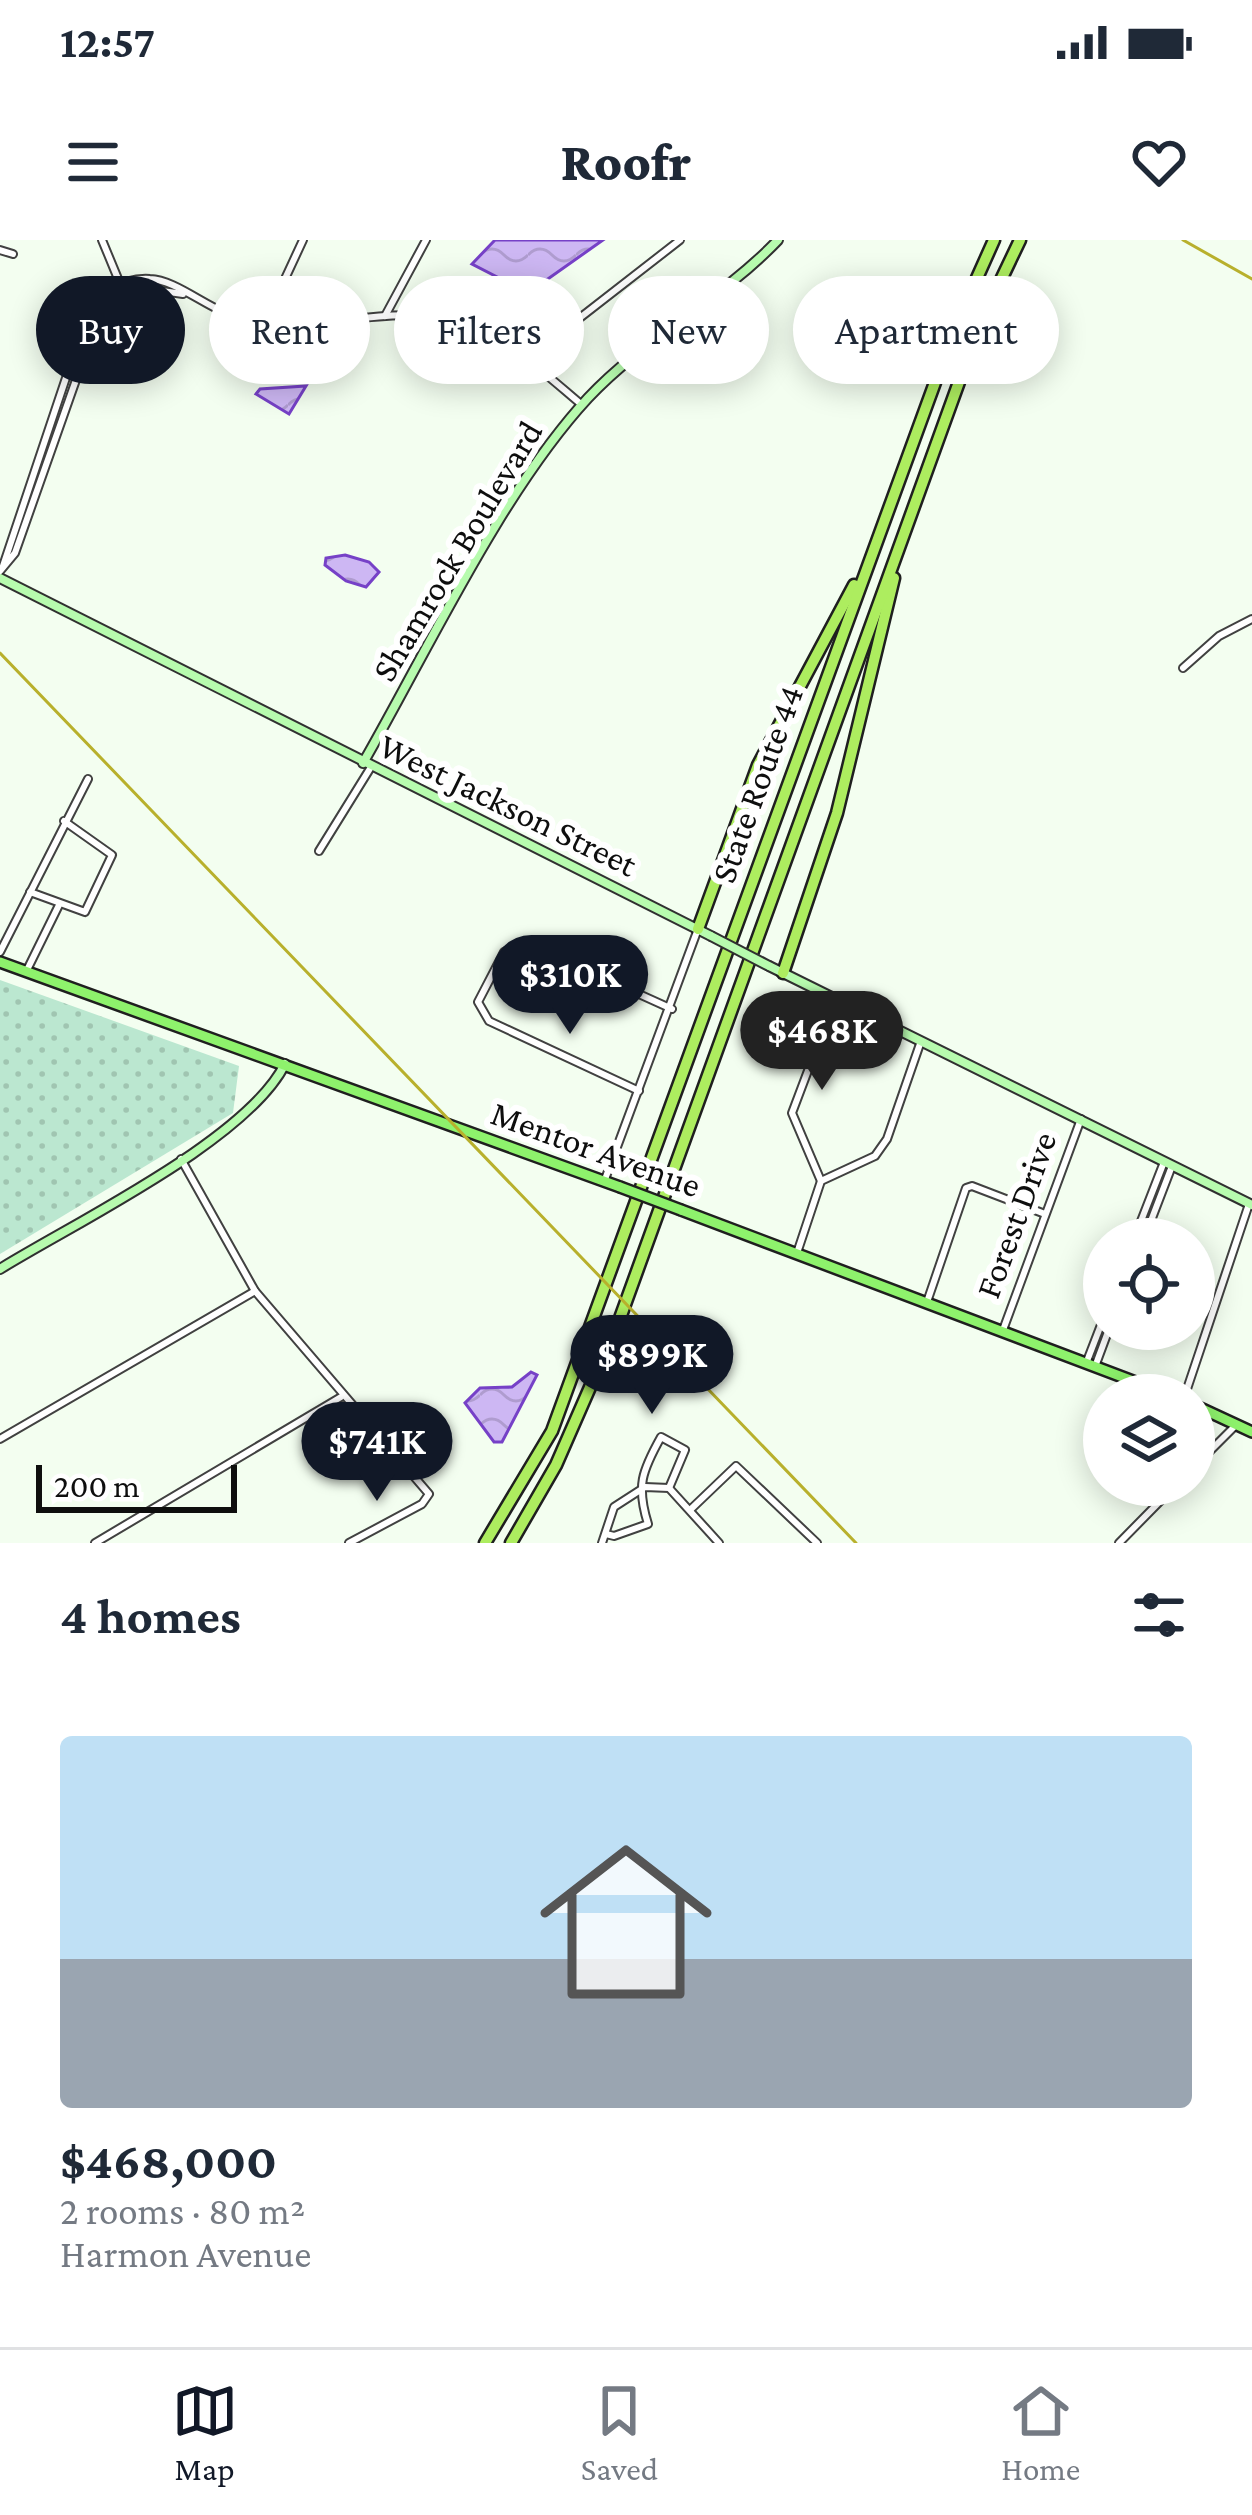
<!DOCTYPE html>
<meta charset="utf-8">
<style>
:root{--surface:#fff;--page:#f2f2f3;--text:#1f2937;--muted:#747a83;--line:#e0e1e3;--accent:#111827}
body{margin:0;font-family:"Crimson Pro",serif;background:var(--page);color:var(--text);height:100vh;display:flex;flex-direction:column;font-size:45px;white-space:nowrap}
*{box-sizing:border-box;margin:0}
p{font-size:39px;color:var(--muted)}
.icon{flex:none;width:66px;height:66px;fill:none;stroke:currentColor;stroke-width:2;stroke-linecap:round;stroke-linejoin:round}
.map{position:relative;height:1303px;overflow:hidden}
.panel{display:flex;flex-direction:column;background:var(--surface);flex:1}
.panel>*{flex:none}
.banner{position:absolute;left:36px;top:36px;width:1182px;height:108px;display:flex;gap:24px}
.fabs{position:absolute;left:1083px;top:978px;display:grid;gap:24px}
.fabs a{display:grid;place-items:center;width:132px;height:132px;border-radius:50%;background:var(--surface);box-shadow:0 6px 30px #0003;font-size:60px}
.scale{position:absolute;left:36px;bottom:30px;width:201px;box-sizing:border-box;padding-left:12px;border:6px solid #0e0e0e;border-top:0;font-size:33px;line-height:42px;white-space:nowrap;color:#0e0e0e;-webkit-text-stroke:9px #fff;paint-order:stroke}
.price{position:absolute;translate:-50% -102px;padding:0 27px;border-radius:42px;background:var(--accent);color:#fff;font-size:39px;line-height:78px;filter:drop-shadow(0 3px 6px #0008)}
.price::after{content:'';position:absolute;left:50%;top:72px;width:36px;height:27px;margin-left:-18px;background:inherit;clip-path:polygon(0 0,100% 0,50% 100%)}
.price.selected{background:#222;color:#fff}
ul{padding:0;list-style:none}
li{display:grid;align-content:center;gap:24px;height:636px;padding:0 60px}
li+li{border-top:3px solid var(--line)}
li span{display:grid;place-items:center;height:372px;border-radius:12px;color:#555}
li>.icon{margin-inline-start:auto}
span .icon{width:216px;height:216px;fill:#fffc;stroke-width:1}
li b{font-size:51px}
h2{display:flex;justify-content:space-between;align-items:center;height:144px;padding:0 60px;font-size:51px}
.chip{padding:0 42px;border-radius:54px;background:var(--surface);box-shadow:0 6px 30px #0003;font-size:42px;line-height:108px}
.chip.selected{background:var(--accent);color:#fff}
.status{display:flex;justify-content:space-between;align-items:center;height:84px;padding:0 60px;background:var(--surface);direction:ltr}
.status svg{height:33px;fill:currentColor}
header{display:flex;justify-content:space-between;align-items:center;height:156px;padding:0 60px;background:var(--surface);font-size:54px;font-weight:800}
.menu{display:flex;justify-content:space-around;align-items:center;height:168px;border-top:3px solid var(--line);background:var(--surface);font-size:33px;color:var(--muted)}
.menu a{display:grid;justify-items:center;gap:6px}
.menu .selected{color:var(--accent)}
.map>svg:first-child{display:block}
</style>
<div class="status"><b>12:57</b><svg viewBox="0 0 49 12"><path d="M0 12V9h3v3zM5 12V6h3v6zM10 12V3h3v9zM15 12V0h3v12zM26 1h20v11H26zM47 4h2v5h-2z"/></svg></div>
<header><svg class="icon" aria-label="menu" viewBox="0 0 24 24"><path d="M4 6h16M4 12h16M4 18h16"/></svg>Roofr<svg class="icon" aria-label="heart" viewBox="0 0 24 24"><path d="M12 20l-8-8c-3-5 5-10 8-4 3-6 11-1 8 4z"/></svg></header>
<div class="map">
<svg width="1252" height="1303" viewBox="0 0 1252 1303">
<defs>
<pattern id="grass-dots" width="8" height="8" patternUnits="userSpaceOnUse" patternTransform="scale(3)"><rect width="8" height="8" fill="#bbe7d0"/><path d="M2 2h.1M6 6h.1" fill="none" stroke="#a0c5b1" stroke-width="1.8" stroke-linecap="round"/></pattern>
<pattern id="water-waves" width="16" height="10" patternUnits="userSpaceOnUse" patternTransform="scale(3)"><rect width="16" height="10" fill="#cdb7f3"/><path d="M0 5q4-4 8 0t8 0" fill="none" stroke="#af9ccf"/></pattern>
</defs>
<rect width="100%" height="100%" fill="#f3fef0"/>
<path fill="url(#grass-dots)" d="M0,740L239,826L233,873L0,1014Z"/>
<g fill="url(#water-waves)" stroke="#7641c7" stroke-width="3">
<path d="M495,0H603L528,53L472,24Z"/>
<path d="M306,146L289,174L256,154L260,149Z"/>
<path d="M345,315L369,322L379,332L366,347L346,341L325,325L326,318Z"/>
<path d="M531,1132L537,1135L502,1202H494L465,1163L480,1148L512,1147Z"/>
</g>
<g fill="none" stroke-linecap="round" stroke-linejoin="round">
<defs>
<g id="street">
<path d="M102,0L121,46"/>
<path d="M0,10L13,14"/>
<path d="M385,76L426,0"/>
<path d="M264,84L303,0"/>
<path d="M527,119L680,0"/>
<path d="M3,326L85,81C99,56 119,37 150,39C181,40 217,79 259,83C324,91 396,62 461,83C507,97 545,134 582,165"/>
<path d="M0,331L15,313L101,69L141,48L183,54"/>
<path d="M1183,428L1219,396L1252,379"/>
<path d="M319,611L371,527"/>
<path d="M30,652L85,672L112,615L64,581"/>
<path d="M0,712L88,539"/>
<path d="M26,732L59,665"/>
<path d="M639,851L489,781L478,762L504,712L524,702L672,769"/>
<path d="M181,919L255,1051L429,1254L422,1264L349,1303"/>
<path d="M821,941L792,873L835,759"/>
<path d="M604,942L698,689"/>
<path d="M1134,999L1164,922"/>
<path d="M1144,999L1172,926"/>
<path d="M797,1013L821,941L875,916L887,899L921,801"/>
<path d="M927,1062L966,948L972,946L1045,974"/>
<path d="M1003,1090L1081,879"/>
<path d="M1087,1121L1104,1077"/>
<path d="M1096,1124L1109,1089"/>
<path d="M1185,1155L1249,964"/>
<path d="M0,1199L255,1051"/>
<path d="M1194,1227L1236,1185"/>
<path d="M690,1270L736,1226L817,1303"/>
<path d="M606,1294L614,1296L648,1284C636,1246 642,1231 661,1197L685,1210L669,1248"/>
<path d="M95,1303L341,1157"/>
<path d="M602,1303L614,1267L645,1247L669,1248L719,1303"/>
<path d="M1119,1303L1176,1245"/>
</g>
<g id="secondary">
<path d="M0,338L711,696"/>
<path d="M363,523C428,410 501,252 588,158C644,98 721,60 778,0"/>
<path d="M769,726L1252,965"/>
<path d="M0,1029C76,982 247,900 285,824"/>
</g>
<g id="primary">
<path d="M0,722L620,947"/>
<path d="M681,970L1170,1155"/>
<path d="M1194,1165L1252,1192"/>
</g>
<g id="highway">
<path d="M698,689L758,525L854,345"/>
<path d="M783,733L837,573L894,338"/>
<path d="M485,1303L552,1191L956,85L994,0"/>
<path d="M511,1303L556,1225L619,1081L980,84L1020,0"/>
</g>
</defs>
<use href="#street" stroke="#414141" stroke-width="10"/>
<use href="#secondary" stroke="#303030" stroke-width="12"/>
<use href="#primary" stroke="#1f1f1f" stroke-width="14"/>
<use href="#highway" stroke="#1f1f1f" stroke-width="15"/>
<use href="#street" stroke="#fff" stroke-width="6"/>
<use href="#secondary" stroke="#b7fbae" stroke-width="8"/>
<use href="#primary" stroke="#8ef26c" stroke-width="9"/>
<use href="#highway" stroke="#aded5f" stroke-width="10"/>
<g stroke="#b8b02c" stroke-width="3">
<path d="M1183,0L1252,39"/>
<path d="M0,413L856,1303"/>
</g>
<defs>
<path id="secondary-bridge" d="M711,696L769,726"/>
<path id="primary-bridge" d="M620,947L681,970"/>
</defs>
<use href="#secondary-bridge" stroke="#303030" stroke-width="12" stroke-linecap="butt"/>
<use href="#primary-bridge" stroke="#1f1f1f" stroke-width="14" stroke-linecap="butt"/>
<use href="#secondary-bridge" stroke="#b7fbae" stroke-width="8"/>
<use href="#primary-bridge" stroke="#8ef26c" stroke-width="9"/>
</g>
<g text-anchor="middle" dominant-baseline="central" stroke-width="12" stroke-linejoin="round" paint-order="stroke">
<g font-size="36" fill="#0e0e0e" stroke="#fff">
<text transform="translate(457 311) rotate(-59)">Shamrock Boulevard</text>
<text transform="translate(757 544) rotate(-70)">State Route 44</text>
<text transform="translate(508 565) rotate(26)">West Jackson Street</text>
<text transform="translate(596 909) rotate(20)">Mentor Avenue</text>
<text transform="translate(1016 975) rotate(-70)">Forest Drive</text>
</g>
</g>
</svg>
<div class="fabs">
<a><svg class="icon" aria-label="locate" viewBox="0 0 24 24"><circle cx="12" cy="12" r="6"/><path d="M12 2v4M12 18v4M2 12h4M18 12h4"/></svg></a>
<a><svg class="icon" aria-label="layers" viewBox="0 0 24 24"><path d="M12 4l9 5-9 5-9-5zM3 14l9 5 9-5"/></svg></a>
</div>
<div class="scale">200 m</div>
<b class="price" style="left:570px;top:797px">$310K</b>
<b class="price selected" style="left:822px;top:853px">$468K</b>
<b class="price" style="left:652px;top:1177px">$899K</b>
<b class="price" style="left:377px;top:1264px">$741K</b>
<div class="banner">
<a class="chip selected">Buy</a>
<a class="chip">Rent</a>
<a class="chip">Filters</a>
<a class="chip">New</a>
<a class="chip">Apartment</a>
</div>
</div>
<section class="panel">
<h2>4 homes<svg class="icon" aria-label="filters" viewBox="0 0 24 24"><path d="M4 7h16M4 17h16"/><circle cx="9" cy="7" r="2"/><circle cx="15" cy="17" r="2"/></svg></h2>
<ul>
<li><span style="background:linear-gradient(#bfe0f5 60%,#9aa5b1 0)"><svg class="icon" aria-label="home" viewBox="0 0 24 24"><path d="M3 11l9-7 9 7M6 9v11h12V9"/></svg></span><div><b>$468,000</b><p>2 rooms · 80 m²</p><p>Harmon Avenue</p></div></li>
</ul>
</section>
<nav class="menu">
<a class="selected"><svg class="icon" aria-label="map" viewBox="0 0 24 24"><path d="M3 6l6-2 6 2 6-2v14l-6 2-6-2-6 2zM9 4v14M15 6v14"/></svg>Map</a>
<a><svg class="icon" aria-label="saved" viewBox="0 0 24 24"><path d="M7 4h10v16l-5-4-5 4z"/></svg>Saved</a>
<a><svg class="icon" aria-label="home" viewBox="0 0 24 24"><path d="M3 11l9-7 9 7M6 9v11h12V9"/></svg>Home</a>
</nav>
